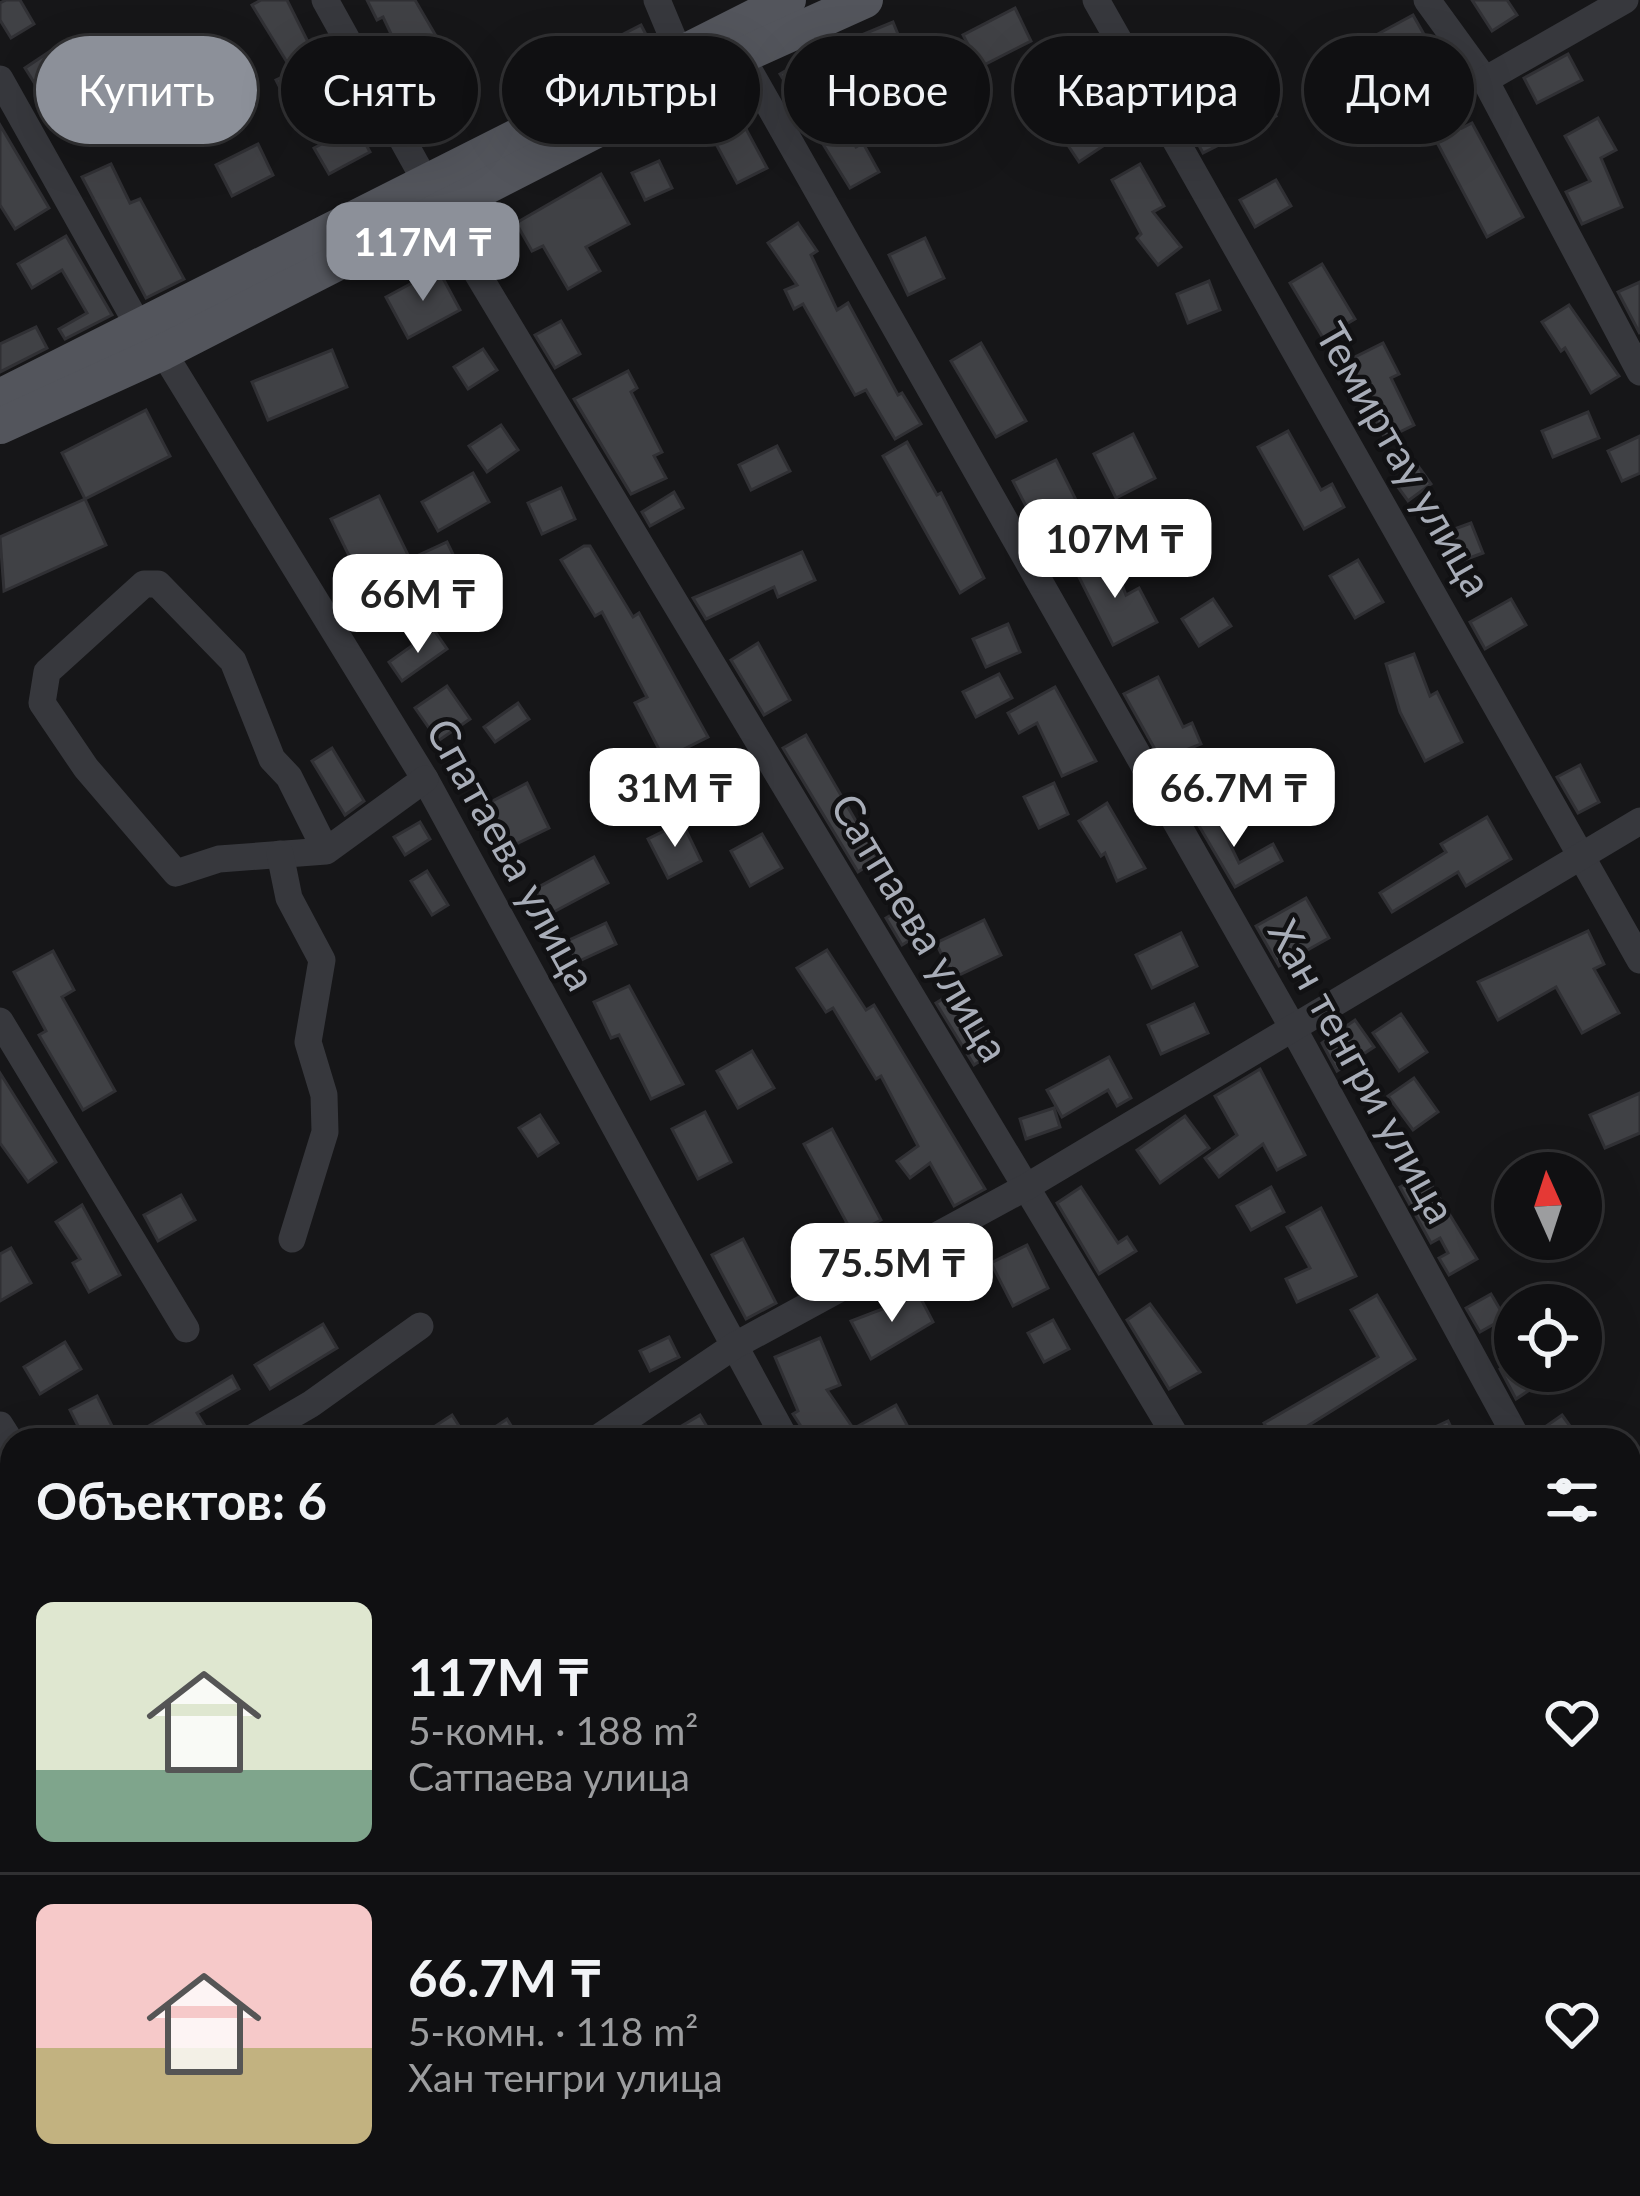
<!DOCTYPE html>
<html lang="ru">
<meta charset="utf-8">
<style>
:root{--surface:#101012;--page:#1e1e20;--text:#f1f3f6;--muted:#9c9d9f;--line:#303032;--accent:#8c9099}
body{margin:0;font-family:Lato,sans-serif;background:var(--page);color:var(--text);height:100vh;display:flex;flex-direction:column;font-size:45px;white-space:nowrap}
*{box-sizing:border-box;margin:0}
p{font-size:39px;color:var(--muted)}
.icon{flex:none;width:66px;height:66px;fill:none;stroke:currentColor;stroke-width:2;stroke-linecap:round;stroke-linejoin:round}
.map{position:relative;flex:1;overflow:hidden}
.panel{position:absolute;left:0px;top:1428px;width:1641px;height:768px;display:flex;flex-direction:column;background:var(--surface);border-radius:36px 36px 0 0;box-shadow:0 12px 48px #0002,0 0 0 3px var(--line)}
.panel>*{flex:none}
.guide{position:absolute;left:36px;top:36px;width:1569px;height:108px;display:flex;gap:24px}
.needle{width:78px;rotate:357deg}
.tools{position:absolute;left:1494px;top:1152px;display:grid;gap:24px}
.tools a{display:grid;place-items:center;width:108px;height:108px;border-radius:50%;background:var(--surface);box-shadow:0 12px 48px #0002,0 0 0 3px var(--line);font-size:60px}
.price{position:absolute;translate:-50% -102px;padding:0 27px;border-radius:24px;background:#fff;color:#222;font-size:39px;line-height:78px;filter:drop-shadow(0 3px 6px #0008)}
.price::after{content:'';position:absolute;left:50%;top:72px;width:36px;height:27px;margin-left:-18px;background:inherit;clip-path:polygon(0 0,100% 0,50% 100%)}
.price.current{background:var(--accent);color:#fff}
ul{padding:0;list-style:none}
li{display:flex;align-items:center;gap:36px;height:300px;padding:0 36px}
li+li{border-top:3px solid var(--line)}
li span{display:grid;place-items:center;flex:none;width:336px;height:240px;border-radius:18px;color:#555}
li>.icon{margin-inline-start:auto}
span .icon{width:144px;height:144px;fill:#fffc;stroke-width:1}
li b{font-size:51px}
h2{display:flex;justify-content:space-between;align-items:center;height:144px;padding:0 36px;font-size:51px}
.pill{padding:0 42px;border-radius:54px;background:var(--surface);box-shadow:0 12px 48px #0002,0 0 0 3px var(--line);font-size:42px;line-height:108px}
.pill.current{background:var(--accent);color:#fff}
.map>svg:first-child{display:block}
</style>
<div class="map">
<svg width="1640" height="2196" viewBox="0 0 1640 2196">
<rect width="100%" height="100%" fill="#161618"/>
<g fill="#404145" stroke="#303034" stroke-width="3">
<path d="M6,0H20L34,24L11,38L0,20V3Z"/>
<path d="M261,0H287L334,94L293,114L276,80L293,72L252,5Z"/>
<path d="M367,0H415L439,41L403,59L383,17L377,20Z"/>
<path d="M1472,0H1507L1517,15L1492,31Z"/>
<path d="M1015,8L1031,41L980,67L963,35Z"/>
<path d="M1413,15L1438,59L1431,63L1462,128L1472,123L1523,217L1487,237L1431,131L1420,137L1405,104L1412,100L1376,35Z"/>
<path d="M893,22L908,59L869,75L854,38Z"/>
<path d="M641,25L651,44L573,83L563,65Z"/>
<path d="M55,48L97,124L70,140L25,68Z"/>
<path d="M1568,54L1582,80L1537,103L1524,78Z"/>
<path d="M806,59L856,147L863,143L879,172L850,188L780,74Z"/>
<path d="M1254,72L1276,116L1203,153L1179,109Z"/>
<path d="M450,74L467,104L435,122L418,92Z"/>
<path d="M1082,75L1121,134L1079,162L1040,103Z"/>
<path d="M738,114L767,168L737,183L708,129Z"/>
<path d="M1598,118L1616,150L1601,158L1622,207L1582,224L1566,192L1590,181L1565,136Z"/>
<path d="M0,125L49,208L15,229L0,205Z"/>
<path d="M356,126L370,152L329,174L314,148Z"/>
<path d="M258,144L273,175L232,196L216,165Z"/>
<path d="M659,161L672,188L645,200L632,173Z"/>
<path d="M111,164L130,203L140,199L184,279L146,298L82,177Z"/>
<path d="M1140,164L1164,206L1153,212L1181,247L1158,265L1137,238L1141,234L1112,180Z"/>
<path d="M601,174L629,224L586,247L600,271L568,289L543,246L532,251L516,223Z"/>
<path d="M1276,180L1291,206L1255,227L1240,200Z"/>
<path d="M798,223L817,251L811,255L837,310L848,303L898,395L902,393L921,424L895,439L866,390L855,395L803,304L794,309L785,290L797,285L768,243Z"/>
<path d="M66,236L112,315L65,339L59,329L87,313L62,270L32,288L18,264Z"/>
<path d="M925,238L944,278L908,295L889,255Z"/>
<path d="M1322,264L1355,319L1323,338L1290,283Z"/>
<path d="M438,269L460,310L408,338L386,297Z"/>
<path d="M1209,281L1220,310L1188,323L1177,294Z"/>
<path d="M1640,282V334L1618,292Z"/>
<path d="M1569,305L1619,376L1591,393L1565,348L1561,351L1542,322Z"/>
<path d="M561,321L580,354L555,368L535,335Z"/>
<path d="M36,327L47,348L0,372V344Z"/>
<path d="M981,343L1026,421L996,437L951,361Z"/>
<path d="M1383,343L1399,374L1391,378L1414,425L1385,439L1347,361Z"/>
<path d="M483,349L497,370L468,389L454,367Z"/>
<path d="M332,350L347,387L268,420L252,382Z"/>
<path d="M628,371L637,388L631,392L662,452L654,456L666,478L631,494L574,399Z"/>
<path d="M146,410L170,456L85,499L62,453Z"/>
<path d="M1588,412L1599,438L1553,457L1542,431Z"/>
<path d="M501,425L518,450L487,472L469,446Z"/>
<path d="M1288,431L1321,490L1332,484L1344,507L1304,529L1258,447Z"/>
<path d="M1133,434L1155,478L1116,498L1094,454Z"/>
<path d="M1640,436V473L1622,481L1608,451Z"/>
<path d="M907,442L937,495L941,493L984,578L960,593L883,456Z"/>
<path d="M777,446L790,471L751,490L739,465Z"/>
<path d="M1056,460L1090,528L1048,549L1013,481Z"/>
<path d="M1418,466L1431,484L1408,501L1395,483Z"/>
<path d="M473,473L489,502L438,531L422,502Z"/>
<path d="M561,488L575,519L542,534L528,503Z"/>
<path d="M674,492L683,508L650,526L642,512Z"/>
<path d="M379,496L410,559L447,542L468,585L375,629L354,586L362,582L331,519Z"/>
<path d="M85,499L106,545L4,591L0,537Z"/>
<path d="M1471,523L1483,553L1450,565L1438,535Z"/>
<path d="M584,546H590L633,617L639,613L708,737L664,759L635,703L647,697L602,612L595,616L561,560Z"/>
<path d="M802,552L815,580L778,597L774,587L706,619L693,598Z"/>
<path d="M1111,555L1126,595L1139,588L1157,622L1113,645L1075,569Z"/>
<path d="M1358,560L1383,602L1355,618L1330,576Z"/>
<path d="M1213,599L1231,626L1199,646L1182,619Z"/>
<path d="M1511,599L1526,625L1485,649L1470,622Z"/>
<path d="M1008,624L1020,652L986,667L973,639Z"/>
<path d="M434,630L447,649L402,681L389,662Z"/>
<path d="M758,643L790,700L764,715L731,660Z"/>
<path d="M1414,654L1430,696L1437,692L1462,742L1425,761L1400,712L1386,664Z"/>
<path d="M999,674L1012,698L976,717L963,692Z"/>
<path d="M1158,677L1183,727L1192,723L1201,744L1161,760L1124,694Z"/>
<path d="M447,686L470,719L438,741L415,708Z"/>
<path d="M1055,687L1096,761L1062,776L1037,723L1019,733L1008,713Z"/>
<path d="M518,703L529,719L495,742L484,727Z"/>
<path d="M806,735L878,859L858,872L783,748Z"/>
<path d="M332,748L364,801L345,815L312,761Z"/>
<path d="M1580,765L1599,802L1578,813L1557,777Z"/>
<path d="M527,783L549,828L506,849L485,805Z"/>
<path d="M1054,783L1068,814L1039,828L1024,797Z"/>
<path d="M1107,803L1145,868L1117,881L1105,853L1101,856L1079,821Z"/>
<path d="M1211,805L1239,863L1273,844L1282,861L1235,887L1192,814Z"/>
<path d="M1487,817L1511,859L1466,886L1458,872L1392,912L1380,893L1446,852L1441,844Z"/>
<path d="M420,822L430,839L405,855L394,837Z"/>
<path d="M682,822L701,861L668,878L648,839Z"/>
<path d="M762,834L782,868L750,886L731,851Z"/>
<path d="M594,857L608,883L548,915L535,889Z"/>
<path d="M427,871L448,905L432,915L411,881Z"/>
<path d="M1306,898L1329,938L1279,966L1256,926Z"/>
<path d="M906,906L922,933L902,945L886,918Z"/>
<path d="M984,920L1001,955L953,978L936,943Z"/>
<path d="M606,923L616,944L577,962L567,941Z"/>
<path d="M1588,931L1604,964L1594,969L1619,1013L1582,1033L1556,987L1498,1020L1478,982Z"/>
<path d="M1181,933L1197,966L1152,988L1136,955Z"/>
<path d="M827,950L866,1010L874,1005L985,1189L954,1206L930,1163L910,1178L897,1161L918,1146L881,1076L876,1079L833,1008L826,1012L797,968Z"/>
<path d="M53,951L74,990L62,997L115,1091L83,1110L39,1035L46,1031L14,972Z"/>
<path d="M629,986L683,1084L651,1099L619,1035L611,1038L594,1002Z"/>
<path d="M960,988L997,1050L974,1065L936,1003Z"/>
<path d="M1194,1004L1208,1033L1161,1054L1148,1025Z"/>
<path d="M1401,1014L1427,1052L1399,1071L1373,1033Z"/>
<path d="M1355,1020L1374,1047L1337,1071L1322,1043Z"/>
<path d="M752,1051L774,1088L738,1108L717,1071Z"/>
<path d="M1109,1057L1131,1098L1117,1106L1108,1090L1062,1117L1047,1090Z"/>
<path d="M1260,1069L1305,1155L1277,1170L1263,1144L1219,1177L1205,1158L1237,1135L1215,1096Z"/>
<path d="M0,1073L56,1162L28,1182L0,1143Z"/>
<path d="M1414,1078L1438,1112L1413,1130L1388,1096Z"/>
<path d="M1640,1093V1133L1605,1148L1590,1115Z"/>
<path d="M1054,1108L1060,1127L1026,1139L1020,1119Z"/>
<path d="M705,1112L731,1162L698,1179L672,1129Z"/>
<path d="M540,1115L558,1143L538,1156L519,1128Z"/>
<path d="M1185,1116L1209,1148L1160,1183L1137,1150Z"/>
<path d="M832,1129L881,1220L838,1243L847,1262L826,1272L811,1240L847,1223L804,1144Z"/>
<path d="M1424,1173L1477,1259L1449,1275L1439,1258L1448,1253L1440,1238L1431,1243L1400,1187Z"/>
<path d="M1081,1187L1118,1243L1127,1237L1136,1251L1099,1274L1057,1203Z"/>
<path d="M1271,1187L1284,1212L1251,1230L1237,1206Z"/>
<path d="M181,1195L195,1220L158,1241L144,1215Z"/>
<path d="M82,1205L120,1275L89,1292L73,1263L80,1259L56,1222Z"/>
<path d="M1321,1208L1356,1276L1297,1302L1286,1279L1310,1268L1287,1227Z"/>
<path d="M743,1239L776,1303L746,1319L712,1255Z"/>
<path d="M1027,1245L1048,1288L1013,1306L991,1263Z"/>
<path d="M11,1248L31,1283L0,1301V1254Z"/>
<path d="M1491,1294L1505,1318L1480,1332L1466,1308Z"/>
<path d="M919,1295L933,1322L871,1359L851,1321Z"/>
<path d="M1377,1295L1415,1359L1285,1440H1274L1264,1423L1378,1357L1351,1310Z"/>
<path d="M1150,1304L1200,1372L1169,1389L1127,1320Z"/>
<path d="M1053,1320L1069,1349L1044,1362L1028,1333Z"/>
<path d="M323,1324L337,1348L270,1389L255,1365Z"/>
<path d="M669,1337L679,1357L650,1371L640,1351Z"/>
<path d="M820,1338L840,1385L827,1390L851,1425L828,1440H810L793,1414L798,1411L775,1357Z"/>
<path d="M65,1342L81,1369L40,1394L24,1367Z"/>
<path d="M1515,1359V1371H1528L1537,1385L1516,1399L1500,1369Z"/>
<path d="M232,1376L239,1389L197,1413L210,1434L201,1440H155L147,1427Z"/>
<path d="M97,1396L116,1434L85,1440L70,1410Z"/>
<path d="M896,1405L907,1425L881,1440H833Z"/>
<path d="M452,1415L468,1440H414Z"/>
<path d="M700,1415L715,1440H658Z"/>
<path d="M1562,1415L1580,1440H1536L1535,1434Z"/>
<path d="M507,1419L520,1440H475Z"/>
<path d="M1448,1421L1457,1440H1407Z"/>
</g>
<g fill="none" stroke-linecap="round" stroke-linejoin="round">
<g stroke="#37383d" stroke-width="27">
<path d="M325,0L427,184"/>
<path d="M657,0L680,55"/>
<path d="M1096,0L1640,960"/>
<path d="M1427,0L1485,80"/>
<path d="M1625,0L1485,80L1640,372"/>
<path d="M741,56L1293,1028L1518,1440"/>
<path d="M0,79L138,325L163,352L425,779L786,1440"/>
<path d="M441,213L1178,1440"/>
<path d="M326,851L289,777L272,759L233,661L158,584H144L47,672L42,703L86,768L176,873L219,859L326,851L425,779"/>
<path d="M280,854L289,898L322,960L308,1042L324,1095L325,1132L292,1239"/>
<path d="M0,1021L186,1329"/>
<path d="M0,1425L12,1444"/>
<path d="M249,1440L311,1404L420,1326"/>
<path d="M595,1440L734,1346L1028,1186L1640,821"/>
<path d="M1629,1642L1640,1662"/>
<path d="M0,1990L12,2011"/>
<path d="M112,2184L119,2196"/>
<path d="M490,2184L496,2196"/>
<path d="M816,2184L824,2196"/>
<path d="M1192,2184L1199,2196"/>
<path d="M660,2196L681,2184"/>
</g>
<g stroke="#53555c" stroke-width="36">
<path d="M0,397L788,0"/>
<path d="M0,426L163,352L741,56L865,0"/>
</g>
</g>
<g text-anchor="middle" dominant-baseline="central" stroke-width="9" stroke-linejoin="round" paint-order="stroke">
<g font-size="42" fill="#a8adb8" stroke="#111113">
<text transform="translate(1405 459) rotate(60)">Темиртау улица</text>
<text transform="translate(512 854) rotate(61)">Спатаева улица</text>
<text transform="translate(921 927) rotate(59)">Сатпаева улица</text>
<text transform="translate(1363 1071) rotate(61)">Хан тенгри улица</text>
</g>
</g>
</svg>
<div class="tools">
<a><svg class="needle" viewBox="-14 -14 28 28"><path d="M0-13l5 13h-10z" fill="#e53935"/><path d="M0 13l5-13h-10z" fill="#9c9d9f"/></svg></a>
<a><svg class="icon" aria-label="locate" viewBox="0 0 24 24"><circle cx="12" cy="12" r="6"/><path d="M12 2v4M12 18v4M2 12h4M18 12h4"/></svg></a>
</div>
<b class="price current" style="left:423px;top:304px">117M ₸</b>
<b class="price" style="left:1115px;top:601px">107M ₸</b>
<b class="price" style="left:418px;top:656px">66M ₸</b>
<b class="price" style="left:675px;top:850px">31M ₸</b>
<b class="price" style="left:1234px;top:850px">66.7M ₸</b>
<b class="price" style="left:892px;top:1325px">75.5M ₸</b>
<div class="guide">
<a class="pill current">Купить</a>
<a class="pill">Снять</a>
<a class="pill">Фильтры</a>
<a class="pill">Новое</a>
<a class="pill">Квартира</a>
<a class="pill">Дом</a>
</div>
<section class="panel">
<h2>Объектов: 6<svg class="icon" aria-label="filters" viewBox="0 0 24 24"><path d="M4 7h16M4 17h16"/><circle cx="9" cy="7" r="2"/><circle cx="15" cy="17" r="2"/></svg></h2>
<ul>
<li><span style="background:linear-gradient(#dfe7d0 70%,#7fa58c 0)"><svg class="icon" aria-label="home" viewBox="0 0 24 24"><path d="M3 11l9-7 9 7M6 9v11h12V9"/></svg></span><div><b>117M ₸</b><p>5-комн. · 188 m²</p><p>Сатпаева улица</p></div><svg class="icon" aria-label="heart" viewBox="0 0 24 24"><path d="M12 20l-8-8c-3-5 5-10 8-4 3-6 11-1 8 4z"/></svg></li>
<li><span style="background:linear-gradient(#f6c9c9 60%,#c2b280 0)"><svg class="icon" aria-label="home" viewBox="0 0 24 24"><path d="M3 11l9-7 9 7M6 9v11h12V9"/></svg></span><div><b>66.7M ₸</b><p>5-комн. · 118 m²</p><p>Хан тенгри улица</p></div><svg class="icon" aria-label="heart" viewBox="0 0 24 24"><path d="M12 20l-8-8c-3-5 5-10 8-4 3-6 11-1 8 4z"/></svg></li>
</ul>
</section>
</div>
